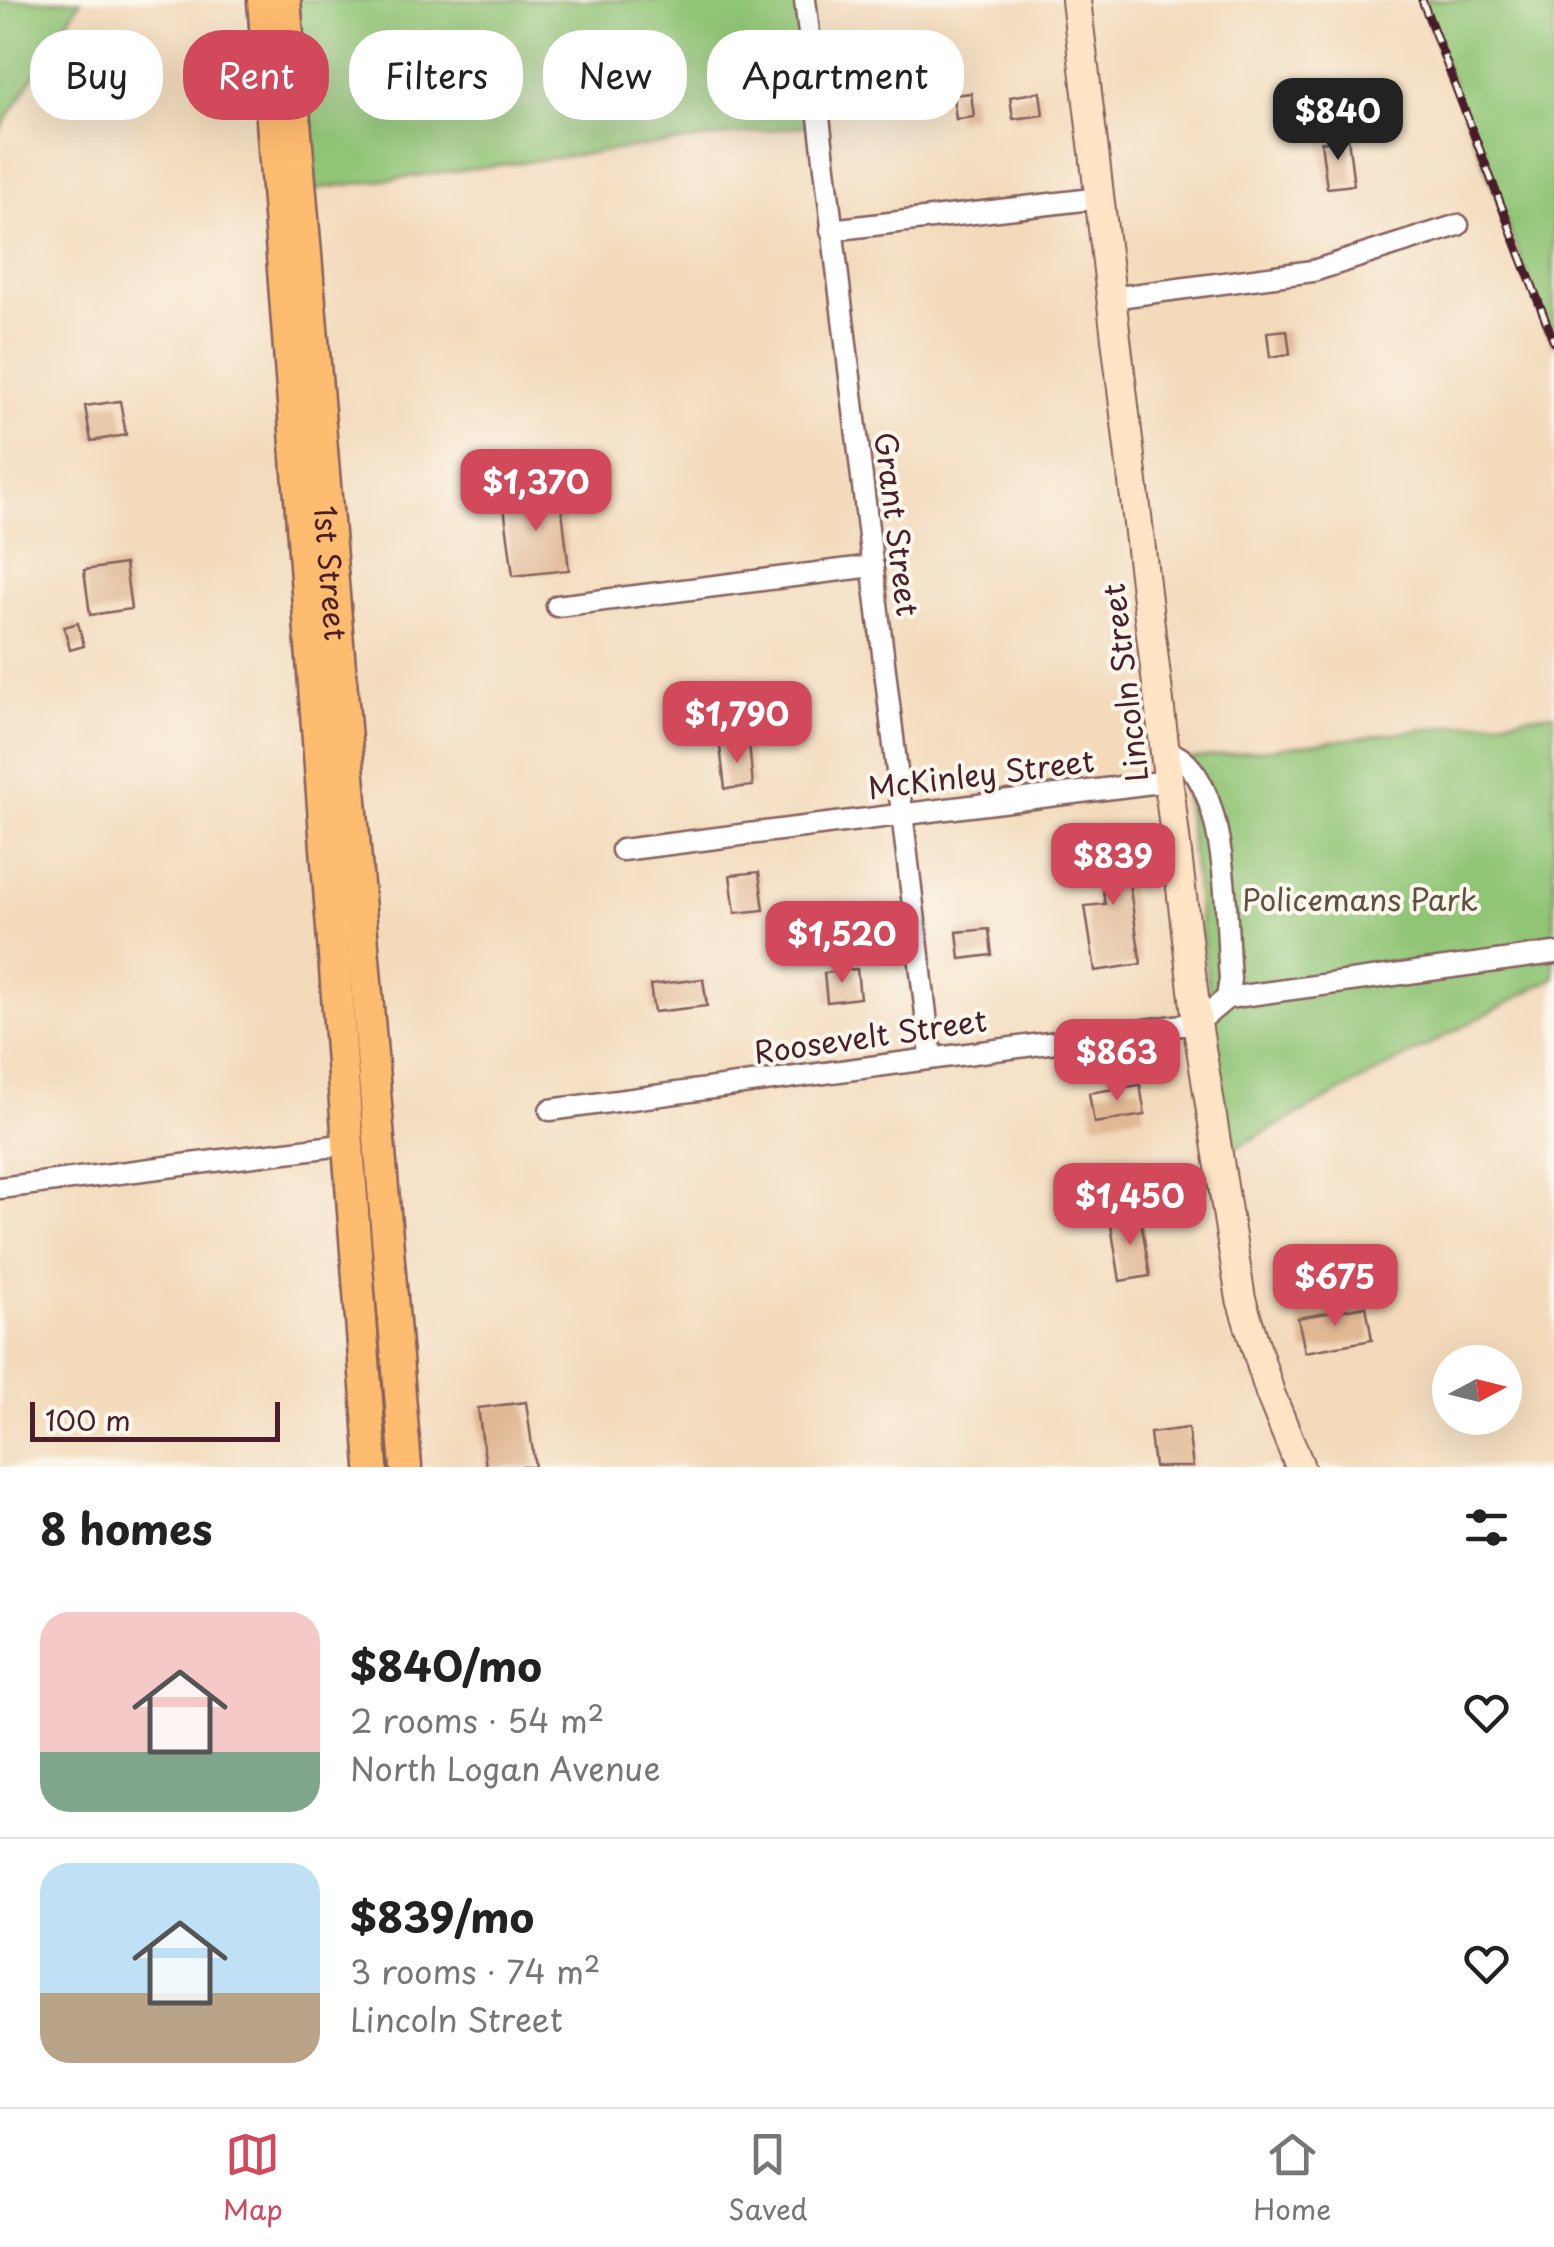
<!DOCTYPE html>
<meta charset="utf-8">
<style>
:root{--surface:#fff;--page:#f6f6f6;--text:#222;--muted:#767676;--line:#e0e0e0;--accent:#d1495b}
body{margin:0;font-family:"Playpen Sans",sans-serif;background:var(--page);color:var(--text);height:100vh;display:flex;flex-direction:column;font-size:38px;white-space:nowrap}
*{box-sizing:border-box;margin:0}
p{font-size:32px;color:var(--muted)}
.icon{flex:none;width:55px;height:55px;fill:none;stroke:currentColor;stroke-width:2;stroke-linecap:round;stroke-linejoin:round}
.map{position:relative;height:1467px;overflow:hidden}
.details{display:flex;flex-direction:column;background:var(--surface);flex:1}
.details>*{flex:none}
.top-card{position:absolute;left:30px;top:30px;width:1000px;height:90px;display:flex;gap:20px}
.needle{width:65px;rotate:83deg}
.controls{position:absolute;left:1432px;top:1345px;display:grid;gap:20px}
.controls a{display:grid;place-items:center;width:90px;height:90px;border-radius:50%;background:var(--surface);box-shadow:0 10px 40px #0002;font-size:50px}
.scale{position:absolute;left:30px;bottom:25px;width:250px;box-sizing:border-box;padding-left:10px;border:5px solid #4a1f2b;border-top:0;font-size:28px;line-height:35px;white-space:nowrap;color:#4a1f2b;-webkit-text-stroke:8px #fbf7ec;paint-order:stroke}
.price{position:absolute;translate:-50% -85px;padding:0 22px;border-radius:20px;background:var(--accent);color:#fff;font-size:32px;line-height:65px;filter:drop-shadow(0 2px 5px #0008)}
.price::after{content:'';position:absolute;left:50%;top:60px;width:30px;height:22px;margin-left:-15px;background:inherit;clip-path:polygon(0 0,100% 0,50% 100%)}
.price.on{background:#222;color:#fff}
ul{padding:0;list-style:none}
li{display:flex;align-items:center;gap:30px;height:250px;padding:0 40px}
li+li{border-top:2px solid var(--line)}
li span{display:grid;place-items:center;flex:none;width:280px;height:200px;border-radius:30px;color:#555}
li>.icon{margin-inline-start:auto}
span .icon{width:120px;height:120px;fill:#fffc;stroke-width:1}
li b{font-size:42px}
h2{display:flex;justify-content:space-between;align-items:center;height:120px;padding:0 40px;font-size:42px}
.chip{padding:0 35px;border-radius:40px;background:var(--surface);box-shadow:0 10px 40px #0002;font-size:35px;line-height:90px}
.chip.on{background:var(--accent);color:#fff}
.tab-bar{display:flex;justify-content:space-around;align-items:center;height:140px;border-top:2px solid var(--line);background:var(--surface);font-size:28px;color:var(--muted)}
.tab-bar a{display:grid;justify-items:center;gap:5px}
.tab-bar .on{color:var(--accent)}
.map>svg:first-child{display:block}
</style>
<div class="map">
<svg width="1554" height="1467" viewBox="0 0 1554 1467">
<rect width="100%" height="100%" fill="#fbf7ec"/>
<filter id="ink" filterUnits="userSpaceOnUse"><feTurbulence type="fractalNoise" baseFrequency=".01" numOctaves="2"/><feDisplacementMap in="SourceGraphic" scale="20" xChannelSelector="R" yChannelSelector="G"/><feConvolveMatrix kernelMatrix="1 2 1 2 8 2 1 2 1" color-interpolation-filters="sRGB"/></filter>
<filter id="wash" filterUnits="userSpaceOnUse"><feTurbulence type="fractalNoise" baseFrequency=".0048" numOctaves="4" result="noise"/><feDisplacementMap in="SourceGraphic" scale="40" xChannelSelector="R" yChannelSelector="G"/><feGaussianBlur stdDeviation="2.25" result="paint"/><feColorMatrix in="noise" values="0 0 0 0 0 0 0 0 0 0 0 0 0 0 0 0 0 1.4 0 .05"/><feComposite in="paint" operator="in"/></filter>
<g filter="url(#wash)">
<rect width="100%" height="100%" fill="#f3dabb"/>
<g fill="#91c576" stroke="#6e7250" stroke-width="2.5">
<path d="M0,0H81L0,130Z"/>
<path d="M289,0H804L819,124L299,191Z"/>
<path d="M1420,0H1554V345Z"/>
<path d="M1554,713V978L1228,1152L1181,760Z"/>
</g>
<g id="blocks">
<g fill="#e1b894">
<path d="M1040,92L1043,115L1013,119L1010,97Z"/>
<path d="M971,93L974,117L956,119L953,95Z"/>
<path d="M1320,101L1324,134L1304,136L1300,103Z"/>
<path d="M1348,138L1354,185L1327,188L1321,142Z"/>
<path d="M1287,330L1290,354L1270,357L1267,332Z"/>
<path d="M120,401L126,435L91,441L85,406Z"/>
<path d="M560,492L569,570L513,576L503,499Z"/>
<path d="M125,564L131,609L90,615L84,570Z"/>
<path d="M78,623L84,646L70,650L64,627Z"/>
<path d="M749,743L753,786L725,789L720,746Z"/>
<path d="M1121,828L1141,964L1095,971L1085,906L1105,904L1094,832Z"/>
<path d="M759,872L764,910L735,913L730,875Z"/>
<path d="M989,929L992,955L960,959L957,932Z"/>
<path d="M857,969L860,998L827,1002L824,973Z"/>
<path d="M703,979L707,1006L654,1012L650,985Z"/>
<path d="M1140,1085L1145,1115L1094,1123L1089,1093Z"/>
<path d="M1140,1214L1150,1276L1120,1281L1110,1219Z"/>
<path d="M1366,1306L1372,1340L1305,1352L1298,1318Z"/>
<path d="M526,1402L535,1467H486L478,1408Z"/>
<path d="M1188,1428L1193,1467H1154L1150,1433Z"/>
</g>
</g>
</g>
<g filter="url(#ink)">
<use href="#blocks" fill-opacity="0" stroke="#85605d" stroke-width="2.5"/>
<g fill="none" stroke-linecap="round" stroke-linejoin="round">
<defs>
<g id="minor">
<path d="M805,0L931,1056"/>
<path d="M831,230L1100,198"/>
<path d="M1111,298L1313,271L1458,225"/>
<path d="M557,606L873,566"/>
<path d="M1165,751C1231,767 1225,924 1230,979L1227,998"/>
<path d="M622,850L1168,781"/>
<path d="M550,1110L1197,1023L1227,998L1554,953"/>
<path d="M0,1188L350,1144"/>
</g>
<path id="secondary" d="M1076,0L1197,1023L1241,1299L1270,1393L1300,1467"/>
<g id="primary">
<path d="M263,0L372,1467"/>
<path id="s1" d="M285,0L406,1467"/>
</g>
</defs>
<use href="#minor" stroke="#85605d" stroke-width="25"/>
<use href="#secondary" stroke="#85605d" stroke-width="32"/>
<use href="#primary" stroke="#85605d" stroke-width="35"/>
<use href="#minor" stroke="#fff" stroke-width="20"/>
<use href="#secondary" stroke="#ffe4c6" stroke-width="28"/>
<use href="#primary" stroke="#febc70" stroke-width="30"/>
<defs>
<path id="rail" d="M1422,0L1554,342"/>
</defs>
<use href="#rail" stroke="#4a1f2b" stroke-width="9"/>
<use href="#rail" stroke="#fbf7ec" stroke-width="5" stroke-dasharray="15" stroke-linecap="butt"/>
</g>
</g>
<g text-anchor="middle" dominant-baseline="central" stroke-width="8" stroke-linejoin="round" paint-order="stroke">
<g font-size="30" fill="#4a1f2b" stroke="#fbf7ec">
<text transform="translate(898 524) rotate(83)">Grant Street</text>
<text stroke="none"><textPath href="#s1" startOffset="575">1st Street</textPath></text>
<text transform="translate(1124 683) rotate(-97)">Lincoln Street</text>
<text transform="translate(981 773) rotate(-7)">McKinley Street</text>
<text transform="translate(870 1035) rotate(-8)">Roosevelt Street</text>
</g>
<g font-size="30" fill="#5f5142" stroke="#fbf7ec">
<text x="1360" y="898">Policemans Park</text>
</g>
</g>
</svg>
<div class="controls">
<a><svg class="needle" viewBox="-14 -14 28 28"><path d="M0-13l5 13h-10z" fill="#e53935"/><path d="M0 13l5-13h-10z" fill="#767676"/></svg></a>
</div>
<div class="scale">100 m</div>
<b class="price on" style="left:1338px;top:163px">$840</b>
<b class="price" style="left:536px;top:534px">$1,370</b>
<b class="price" style="left:737px;top:766px">$1,790</b>
<b class="price" style="left:1113px;top:908px">$839</b>
<b class="price" style="left:842px;top:986px">$1,520</b>
<b class="price" style="left:1117px;top:1104px">$863</b>
<b class="price" style="left:1130px;top:1248px">$1,450</b>
<b class="price" style="left:1335px;top:1329px">$675</b>
<div class="top-card">
<a class="chip">Buy</a>
<a class="chip on">Rent</a>
<a class="chip">Filters</a>
<a class="chip">New</a>
<a class="chip">Apartment</a>
</div>
</div>
<section class="details">
<h2>8 homes<svg class="icon" aria-label="filters" viewBox="0 0 24 24"><path d="M4 7h16M4 17h16"/><circle cx="9" cy="7" r="2"/><circle cx="15" cy="17" r="2"/></svg></h2>
<ul>
<li><span style="background:linear-gradient(#f6c9c9 70%,#7fa58c 0)"><svg class="icon" aria-label="home" viewBox="0 0 24 24"><path d="M3 11l9-7 9 7M6 9v11h12V9"/></svg></span><div><b>$840/mo</b><p>2 rooms · 54 m²</p><p>North Logan Avenue</p></div><svg class="icon" aria-label="heart" viewBox="0 0 24 24"><path d="M12 20l-8-8c-3-5 5-10 8-4 3-6 11-1 8 4z"/></svg></li>
<li><span style="background:linear-gradient(#bfe0f5 65%,#b9a48a 0)"><svg class="icon" aria-label="home" viewBox="0 0 24 24"><path d="M3 11l9-7 9 7M6 9v11h12V9"/></svg></span><div><b>$839/mo</b><p>3 rooms · 74 m²</p><p>Lincoln Street</p></div><svg class="icon" aria-label="heart" viewBox="0 0 24 24"><path d="M12 20l-8-8c-3-5 5-10 8-4 3-6 11-1 8 4z"/></svg></li>
</ul>
</section>
<nav class="tab-bar">
<a class="on"><svg class="icon" aria-label="map" viewBox="0 0 24 24"><path d="M3 6l6-2 6 2 6-2v14l-6 2-6-2-6 2zM9 4v14M15 6v14"/></svg>Map</a>
<a><svg class="icon" aria-label="saved" viewBox="0 0 24 24"><path d="M7 4h10v16l-5-4-5 4z"/></svg>Saved</a>
<a><svg class="icon" aria-label="home" viewBox="0 0 24 24"><path d="M3 11l9-7 9 7M6 9v11h12V9"/></svg>Home</a>
</nav>
